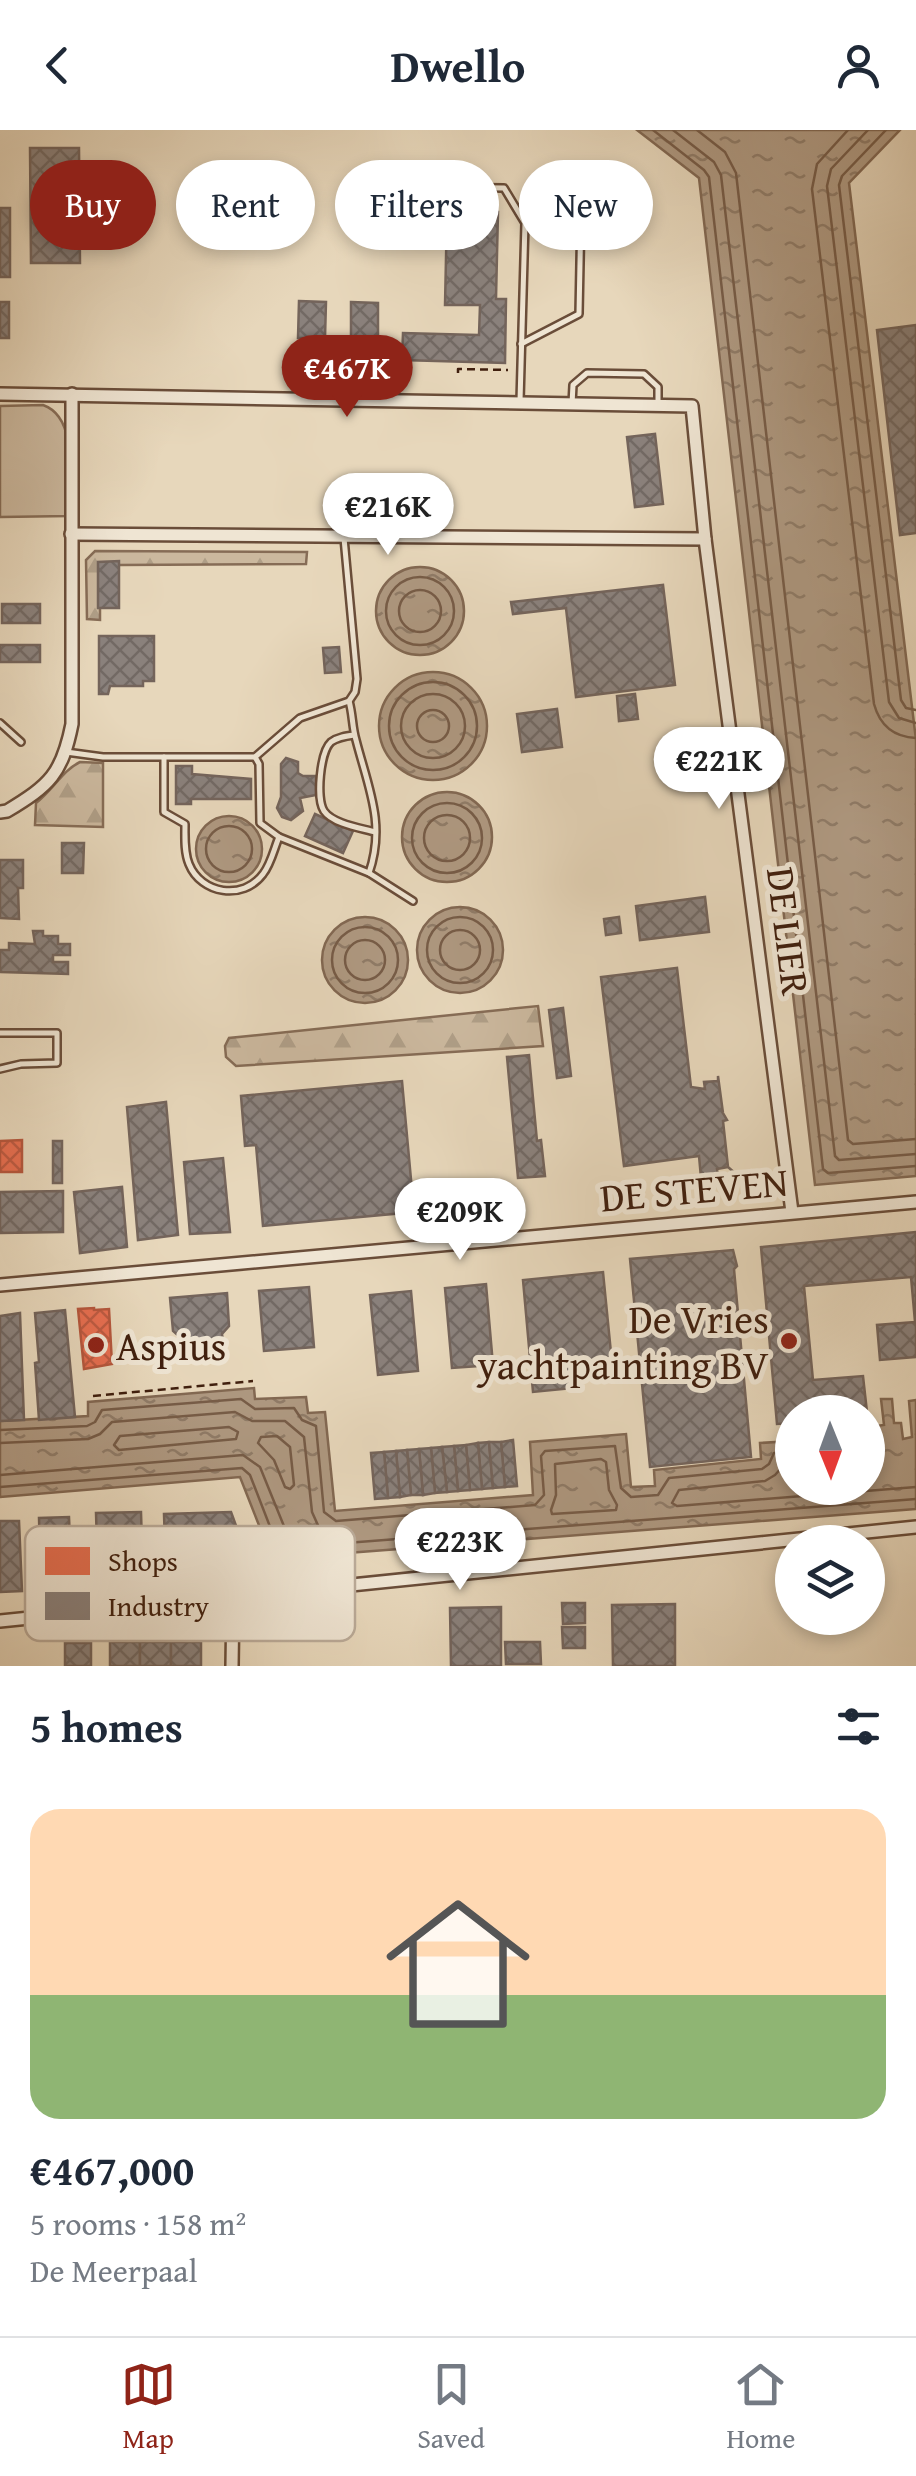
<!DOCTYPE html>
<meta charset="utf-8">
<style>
:root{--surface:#fff;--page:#f6f6f7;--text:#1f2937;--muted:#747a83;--line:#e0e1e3;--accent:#8f2418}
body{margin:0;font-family:"Gentium Book Plus",serif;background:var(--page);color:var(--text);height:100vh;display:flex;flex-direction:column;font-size:38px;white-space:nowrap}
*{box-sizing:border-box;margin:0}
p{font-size:32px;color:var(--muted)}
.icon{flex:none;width:55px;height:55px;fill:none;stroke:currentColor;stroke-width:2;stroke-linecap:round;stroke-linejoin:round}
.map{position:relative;height:1536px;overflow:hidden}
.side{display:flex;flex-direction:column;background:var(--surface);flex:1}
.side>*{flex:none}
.banner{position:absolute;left:30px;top:30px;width:858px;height:90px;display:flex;gap:20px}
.needle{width:65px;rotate:179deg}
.controls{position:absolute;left:775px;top:1265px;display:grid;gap:20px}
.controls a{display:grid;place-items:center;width:110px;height:110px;border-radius:50%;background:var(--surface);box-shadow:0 5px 15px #0003;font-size:50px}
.price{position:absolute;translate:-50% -85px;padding:0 22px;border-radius:35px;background:#fff;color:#222;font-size:32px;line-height:65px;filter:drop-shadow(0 2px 5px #0008)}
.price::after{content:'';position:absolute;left:50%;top:60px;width:30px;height:22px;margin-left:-15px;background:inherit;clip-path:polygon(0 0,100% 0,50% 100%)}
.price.selected{background:var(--accent);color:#fff}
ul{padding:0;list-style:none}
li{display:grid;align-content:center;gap:20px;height:530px;padding:0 30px}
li+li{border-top:2px solid var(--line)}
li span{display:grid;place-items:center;height:310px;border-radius:30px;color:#555}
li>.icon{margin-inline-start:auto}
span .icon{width:180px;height:180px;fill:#fffc;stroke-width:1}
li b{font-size:42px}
h2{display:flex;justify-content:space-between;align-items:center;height:120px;padding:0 30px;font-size:42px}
.chip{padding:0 35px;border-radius:45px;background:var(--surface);box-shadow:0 5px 15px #0003;font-size:35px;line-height:90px}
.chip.selected{background:var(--accent);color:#fff}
header{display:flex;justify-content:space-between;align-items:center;height:130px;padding:0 30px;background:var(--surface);font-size:45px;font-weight:800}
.tab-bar{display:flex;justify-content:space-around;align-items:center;height:140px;border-top:2px solid var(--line);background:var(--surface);font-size:28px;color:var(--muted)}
.tab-bar a{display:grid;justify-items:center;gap:5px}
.tab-bar .selected{color:var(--accent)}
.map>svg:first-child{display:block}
</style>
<header><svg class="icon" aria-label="back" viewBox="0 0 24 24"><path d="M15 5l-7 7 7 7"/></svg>Dwello<svg class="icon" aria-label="person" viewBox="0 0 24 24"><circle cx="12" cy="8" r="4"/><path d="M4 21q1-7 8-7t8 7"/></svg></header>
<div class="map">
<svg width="916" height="1536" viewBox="0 0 916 1536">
<defs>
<pattern id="forest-firs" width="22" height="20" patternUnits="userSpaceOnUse" patternTransform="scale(2.5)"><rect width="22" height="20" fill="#cbb89e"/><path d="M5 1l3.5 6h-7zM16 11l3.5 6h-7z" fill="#af9e87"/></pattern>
<pattern id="water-ripples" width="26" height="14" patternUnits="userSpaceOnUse" patternTransform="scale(2.5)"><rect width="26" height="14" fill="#ae9880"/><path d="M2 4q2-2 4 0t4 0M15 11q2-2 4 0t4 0" fill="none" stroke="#8f7b67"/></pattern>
<pattern id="shops-cross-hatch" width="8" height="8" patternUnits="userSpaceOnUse" patternTransform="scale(2.5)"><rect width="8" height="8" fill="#e76f51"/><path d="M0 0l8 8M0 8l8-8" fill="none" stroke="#bd5b42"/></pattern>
<pattern id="industry-cross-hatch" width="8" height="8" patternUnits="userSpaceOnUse" patternTransform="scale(2.5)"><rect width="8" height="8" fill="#8a817c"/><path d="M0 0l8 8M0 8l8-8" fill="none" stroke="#726964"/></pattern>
</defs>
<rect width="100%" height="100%" fill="#e7d7bb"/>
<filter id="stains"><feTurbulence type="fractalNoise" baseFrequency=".002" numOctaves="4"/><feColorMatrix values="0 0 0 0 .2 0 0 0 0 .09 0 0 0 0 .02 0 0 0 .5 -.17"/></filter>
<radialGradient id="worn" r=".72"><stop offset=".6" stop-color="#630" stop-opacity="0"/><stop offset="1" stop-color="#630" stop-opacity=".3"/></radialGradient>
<path fill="#cbb89e" stroke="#866c56" stroke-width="2.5" d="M43,275C80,288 68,352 69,386L0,387V276Z"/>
<g fill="url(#forest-firs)" stroke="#866c56" stroke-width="2.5">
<path d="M95,421L307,422L306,434L119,435L100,444V490L87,489L86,430Z"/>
<path d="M80,632L103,633V697L35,695L36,673C53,660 63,640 80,632Z"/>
<path d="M538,876L543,916L236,936L226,927L225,916L229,908Z"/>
</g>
<g fill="url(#water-ripples)" stroke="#826852" stroke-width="2.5">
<path d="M637,0H900L849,53L916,610V1046L815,1055L699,48Z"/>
<circle cx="420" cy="481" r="44"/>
<circle cx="433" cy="596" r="54"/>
<circle cx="447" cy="707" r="45"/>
<circle cx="229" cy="719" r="33"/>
<circle cx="460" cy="820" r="43"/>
<circle cx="365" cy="830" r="43"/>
<path d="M254,1258L255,1269L306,1267L308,1283L325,1282L335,1381L533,1365L530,1312L626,1304L631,1357L655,1356L654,1340L761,1329L760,1313L792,1311V1358H868V1297L884,1295L881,1269H892L894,1293H901L903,1309L912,1307L909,1271L916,1270V1379L334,1424L277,1441L240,1347L0,1367V1291L88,1286V1272Z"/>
</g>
<g fill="url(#shops-cross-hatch)" stroke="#b5573d" stroke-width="2.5">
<path d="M22,1010V1042H0V1011Z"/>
<path d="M94,1178V1180L109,1179L112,1234L84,1239L78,1179Z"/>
</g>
<g fill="url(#industry-cross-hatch)" stroke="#74645b" stroke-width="2.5">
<path d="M30,18H79L80,133H31Z"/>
<rect x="0" y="78" width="10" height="69"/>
<path d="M447,81L498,82L496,169H506L505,233L402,230L403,203L479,205L480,175H445Z"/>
<path d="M299,171L326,172L325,208L321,209L320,223L303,222V208H298Z"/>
<rect x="0" y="172" width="9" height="36"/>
<path d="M351,172L378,173V210H373V224L355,223V209H351Z"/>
<path d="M916,195V403L900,405L877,200Z"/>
<path d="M655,304L663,374L635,377L627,307Z"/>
<path d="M119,431V478H98V432Z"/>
<path d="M663,455L675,555L576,567L566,478L513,484L511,472H512Z"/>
<rect x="2" y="474" width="38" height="19"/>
<path d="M99,506H154V551H143V556H110L108,564H99Z"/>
<rect x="0" y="515" width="40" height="17"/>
<path d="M339,517L341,542L325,543L323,518Z"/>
<path d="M635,564L638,589L619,591L617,566Z"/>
<path d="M557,579L562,617L522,622L517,584Z"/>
<path d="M286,628L298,632V643L303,646H316V665L300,668L303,681L291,690L282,687L277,678L281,667V634Z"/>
<path d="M176,636H192V644L251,649V669H191V674H176Z"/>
<path d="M315,684L353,701L343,723L305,706Z"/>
<path d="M62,713H84L83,743H62Z"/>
<path d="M0,730H23V758H18L19,789L0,788Z"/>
<path d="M705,767L709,802L640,810L636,776Z"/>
<path d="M619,787L621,803L606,805L604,789Z"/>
<path d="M33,801H43V806H58V814H70V825H53V832H68V844L0,842V820H9V813L35,814Z"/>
<path d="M677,838L691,957L705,959L704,952L718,951V946L723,983L727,990L723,991L728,1037L736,1044L728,1037L717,1039L718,1046L701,1048L699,1026L624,1036L601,847Z"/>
<path d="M563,878L571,946L557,948L549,880Z"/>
<path d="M529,925L537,1011L541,1010L545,1046L518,1048L507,927Z"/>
<path d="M402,951L414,1082L263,1096L256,1015L245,1016L241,966Z"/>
<path d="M166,972L178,1105L138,1110L127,977Z"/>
<rect x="53" y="1011" width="9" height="42"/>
<path d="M223,1028L230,1102L190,1104L184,1032Z"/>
<path d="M122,1057L127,1117L80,1123L74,1062Z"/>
<path d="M63,1061V1102L0,1103V1062Z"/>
<path d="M916,1102V1227L880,1230L877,1195L915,1192L911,1147L804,1156L813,1250L863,1246L867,1282H792V1293L777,1294L761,1117Z"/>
<path d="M733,1120L737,1136L734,1139L751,1327L650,1337L630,1129Z"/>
<path d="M603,1142L612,1233L572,1237L574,1258L533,1262L523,1150Z"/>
<path d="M486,1154L493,1235L452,1238L445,1158Z"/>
<path d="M309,1157L314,1217L264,1221L259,1161Z"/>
<path d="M411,1161L418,1241L378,1245L370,1165Z"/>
<path d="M227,1163L229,1196L222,1204L224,1221L183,1224L181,1208L173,1201L170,1168Z"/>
<path d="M65,1180L75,1287L39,1290L35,1233L39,1232L35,1183Z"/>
<path d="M20,1183L24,1290L0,1291V1186Z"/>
<path d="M513,1310L517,1356L505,1357L501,1312Z"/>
<path d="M489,1312L493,1358L482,1359L478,1313Z"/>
<path d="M489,1312H501L505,1357L493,1358Z"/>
<path d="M478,1313L482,1359L470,1360L466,1315Z"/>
<path d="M466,1315L470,1360L458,1361L454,1316Z"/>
<path d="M454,1316L458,1361L447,1362L442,1317Z"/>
<path d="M442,1317L447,1362L435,1363L431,1318Z"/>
<path d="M431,1318L435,1363L423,1365L419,1319Z"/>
<path d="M419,1319L423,1365H411L407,1320Z"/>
<path d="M407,1320L411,1365L400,1367L396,1321Z"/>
<path d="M396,1321L400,1367L388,1368L384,1322Z"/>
<path d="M384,1322L388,1368L375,1369L371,1323Z"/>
<path d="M141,1382L143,1446L98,1447L96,1383Z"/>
<path d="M231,1382L253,1442L166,1445L164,1384Z"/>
<path d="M69,1387L72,1457L41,1458L39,1388Z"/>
<path d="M0,1391H19L22,1461L0,1462Z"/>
<path d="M562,1473H585V1493L563,1494Z"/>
<path d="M675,1474V1536H613L612,1475Z"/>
<path d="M501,1477V1536H451L450,1478Z"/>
<path d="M562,1497H585V1518H563Z"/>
<rect x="110" y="1512" width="30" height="24"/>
<rect x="140" y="1512" width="31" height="24"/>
<rect x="171" y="1512" width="30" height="24"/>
<path d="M505,1512H540L541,1534H506Z"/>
<rect x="65" y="1513" width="26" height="23"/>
</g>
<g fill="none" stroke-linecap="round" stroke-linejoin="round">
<g stroke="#775c47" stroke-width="2.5">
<path d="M653,0L704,40L709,47L823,1039L828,1043L916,1036"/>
<path d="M673,0L714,32L721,45L835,1026L839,1030L916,1024"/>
<path d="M697,0L725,22L736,43L848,1010L853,1014L916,1009"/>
<path d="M848,0L817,34L812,59L874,574C880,596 894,607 916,608"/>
<path d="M868,0L831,39L827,56L889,572L899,588L916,593"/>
<path d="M886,0L842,46L839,55L901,570L906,578L916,580"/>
<circle cx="420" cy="481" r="34"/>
<circle cx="420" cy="481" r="21"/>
<circle cx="433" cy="596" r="44"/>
<circle cx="433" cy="596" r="32"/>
<circle cx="433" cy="596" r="16"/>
<circle cx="447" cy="708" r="35"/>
<circle cx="447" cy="708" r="23"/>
<circle cx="229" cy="719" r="23"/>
<circle cx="460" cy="820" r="33"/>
<circle cx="365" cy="830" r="33"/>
<circle cx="460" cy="820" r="20"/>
<circle cx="365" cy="830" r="20"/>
<path d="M229,1297L238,1302L236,1309L119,1320L114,1315L120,1306Z"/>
<path d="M0,1300L87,1296L95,1292L102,1280L241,1269L255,1279L294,1278L302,1290L316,1296L324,1382L336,1391L535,1375L544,1365L541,1326L545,1321L615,1316L621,1358L631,1367L658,1365L669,1348L762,1339L769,1334L774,1323L792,1321"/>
<path d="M277,1306L290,1317L294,1355L290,1359L285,1357L274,1330L258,1313L261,1307Z"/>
<path d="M0,1313L88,1309L100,1304L112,1292L235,1282L252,1291H285L304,1307L312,1382L321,1402L295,1412L290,1411L260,1337L243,1325L0,1345"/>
<path d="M601,1329L606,1332L609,1360L617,1375L616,1380L552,1384L551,1380L556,1365L555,1334Z"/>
<path d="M792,1333L784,1335L775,1345L765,1351L679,1360L672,1373L677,1376L916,1357"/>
<path d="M0,1357L242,1338L250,1345L281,1425L286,1428L333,1414L916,1369"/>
</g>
<defs>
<g id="lane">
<path d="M421,57L504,58L525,93L520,271"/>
<path d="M519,82H581L579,184L521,214"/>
<path d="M572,274L573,255L587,243L644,244L658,257V273"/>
<path d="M349,571C353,585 352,597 356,610C368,657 386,694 369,743"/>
<path d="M0,593L21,612"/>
<path d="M354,605C346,606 338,607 331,612C320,622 316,669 324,681C333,694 361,698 375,702"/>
<path d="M66,622L103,627H255L300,588L349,571L355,562L357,549L344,408"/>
<path d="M164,627V682L185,694C185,707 184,722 189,734C201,764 243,771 263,744C271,734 274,719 279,707L260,693L259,634L255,627"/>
<path d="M279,707L369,743L413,771"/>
<path d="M0,903H57V933L21,934L0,939"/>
</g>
<g id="street">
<path d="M0,264L692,276L705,409L792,1082"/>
<path d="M71,404L705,409"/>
<path d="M0,682L7,681C50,655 62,644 72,594V264"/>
<path d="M0,1155L916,1072"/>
<path d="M0,1491L916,1397"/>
<path d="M232,1536L233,1469"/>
</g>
</defs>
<use href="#lane" stroke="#6a4d39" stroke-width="10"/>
<use href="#street" stroke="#6a4d39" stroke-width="16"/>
<g stroke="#401f0e" stroke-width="2.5" stroke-dasharray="8 5" stroke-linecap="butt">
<path d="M458,243V239L508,240"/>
<path d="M93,1266L253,1251"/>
</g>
<use href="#lane" stroke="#efe5d3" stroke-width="5"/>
<use href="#street" stroke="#efe5d3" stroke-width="11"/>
</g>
<g fill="#8f2418" stroke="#efe5d3" stroke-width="4">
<circle cx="789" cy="1211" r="10"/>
<circle cx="96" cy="1215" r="10"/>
</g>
<g text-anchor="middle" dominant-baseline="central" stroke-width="10" stroke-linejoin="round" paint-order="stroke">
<g font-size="40" fill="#401f0e" stroke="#efe5d3">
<text transform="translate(789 801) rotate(83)">DE LIER</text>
<text transform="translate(694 1059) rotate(-5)">DE STEVEN</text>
</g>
<g font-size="40" fill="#401f0e" stroke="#efe5d3" text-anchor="end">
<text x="769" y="1188">De Vries<tspan x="769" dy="46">yachtpainting BV</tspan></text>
<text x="116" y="1215" text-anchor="start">Aspius</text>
</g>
</g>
<rect x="25" y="1396" width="330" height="115" rx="15" fill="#efe5d3" stroke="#baaa98" stroke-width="2.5"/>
<rect x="45" y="1417" width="45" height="28" fill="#e76f51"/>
<rect x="45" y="1462" width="45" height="28" fill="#8a817c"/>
<g font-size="28" fill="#401f0e">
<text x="108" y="1441">Shops</text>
<text x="108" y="1486">Industry</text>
</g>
<rect width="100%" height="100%" filter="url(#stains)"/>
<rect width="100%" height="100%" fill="url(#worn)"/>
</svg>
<div class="controls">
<a><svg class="needle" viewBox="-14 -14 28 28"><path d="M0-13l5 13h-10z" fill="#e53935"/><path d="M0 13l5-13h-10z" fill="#747a83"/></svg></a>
<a><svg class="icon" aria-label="layers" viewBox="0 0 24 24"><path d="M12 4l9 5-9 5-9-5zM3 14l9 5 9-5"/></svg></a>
</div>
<b class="price selected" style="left:347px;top:290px">€467K</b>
<b class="price" style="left:388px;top:428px">€216K</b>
<b class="price" style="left:719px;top:682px">€221K</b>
<b class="price" style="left:460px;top:1133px">€209K</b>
<b class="price" style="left:460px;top:1463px">€223K</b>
<div class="banner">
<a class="chip selected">Buy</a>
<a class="chip">Rent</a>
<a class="chip">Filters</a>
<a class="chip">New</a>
</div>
</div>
<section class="side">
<h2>5 homes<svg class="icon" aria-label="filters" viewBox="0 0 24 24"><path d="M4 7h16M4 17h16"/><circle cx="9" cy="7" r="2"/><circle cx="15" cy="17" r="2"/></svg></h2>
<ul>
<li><span style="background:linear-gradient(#ffd9b3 60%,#8fb573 0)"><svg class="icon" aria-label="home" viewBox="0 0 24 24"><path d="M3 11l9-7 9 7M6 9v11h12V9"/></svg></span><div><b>€467,000</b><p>5 rooms · 158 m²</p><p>De Meerpaal</p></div></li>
</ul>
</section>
<nav class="tab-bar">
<a class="selected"><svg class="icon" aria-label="map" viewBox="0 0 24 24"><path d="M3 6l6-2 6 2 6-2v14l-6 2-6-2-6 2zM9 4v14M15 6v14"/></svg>Map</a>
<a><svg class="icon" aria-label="saved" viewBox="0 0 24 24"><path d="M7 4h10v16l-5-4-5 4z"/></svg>Saved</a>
<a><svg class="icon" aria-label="home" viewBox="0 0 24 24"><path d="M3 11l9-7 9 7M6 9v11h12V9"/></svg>Home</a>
</nav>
